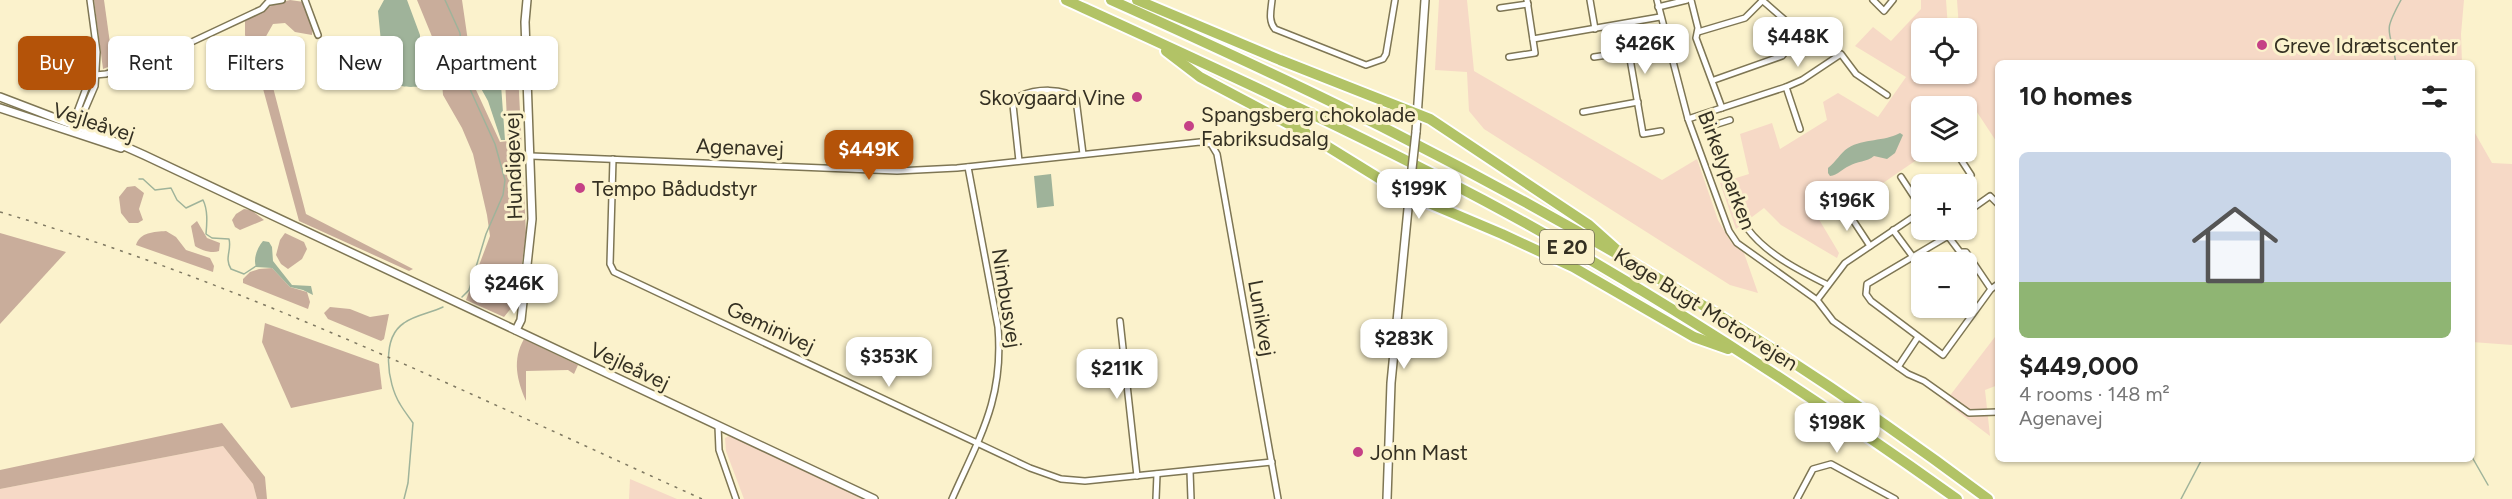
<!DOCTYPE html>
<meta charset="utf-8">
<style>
:root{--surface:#fff;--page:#f6f6f6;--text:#222;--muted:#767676;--line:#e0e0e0;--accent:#b45309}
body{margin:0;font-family:Figtree,sans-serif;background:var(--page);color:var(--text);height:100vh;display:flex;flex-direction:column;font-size:22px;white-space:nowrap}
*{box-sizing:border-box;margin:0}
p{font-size:20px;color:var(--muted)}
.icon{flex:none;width:33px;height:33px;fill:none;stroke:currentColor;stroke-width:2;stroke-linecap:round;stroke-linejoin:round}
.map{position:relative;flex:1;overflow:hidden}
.sheet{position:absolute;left:1995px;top:60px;width:480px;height:402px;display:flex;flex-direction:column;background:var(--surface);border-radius:9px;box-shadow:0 2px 4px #0004}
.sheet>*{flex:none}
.top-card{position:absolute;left:18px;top:36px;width:570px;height:54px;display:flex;gap:12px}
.fabs{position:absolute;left:1911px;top:18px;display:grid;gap:12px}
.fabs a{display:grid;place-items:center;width:66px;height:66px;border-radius:9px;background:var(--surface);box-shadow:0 2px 4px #0004;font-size:30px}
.price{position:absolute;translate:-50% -51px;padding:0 14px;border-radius:12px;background:#fff;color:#222;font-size:20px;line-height:39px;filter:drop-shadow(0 2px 3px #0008)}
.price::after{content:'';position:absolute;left:50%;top:36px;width:18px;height:14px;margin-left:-9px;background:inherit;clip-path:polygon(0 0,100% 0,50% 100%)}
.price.on{background:var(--accent);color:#fff}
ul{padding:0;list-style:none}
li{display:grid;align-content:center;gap:12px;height:318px;padding:0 24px}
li+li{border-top:2px solid var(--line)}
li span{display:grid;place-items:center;height:186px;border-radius:9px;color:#555}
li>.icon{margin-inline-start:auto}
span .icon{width:108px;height:108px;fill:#fffc;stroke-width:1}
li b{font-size:26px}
h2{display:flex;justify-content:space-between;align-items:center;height:72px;padding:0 24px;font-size:26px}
.pill{padding:0 21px;border-radius:9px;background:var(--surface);box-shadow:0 2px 4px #0004;font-size:21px;line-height:54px}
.pill.on{background:var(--accent);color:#fff}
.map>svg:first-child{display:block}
</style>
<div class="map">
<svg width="2512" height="499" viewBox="0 0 2512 499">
<rect width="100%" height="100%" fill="#fbf2cc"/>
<g fill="#f6d9c6">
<path d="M1439,0H1467L1474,71L1662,180L1697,159L1718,220L1731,242L1744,253L1758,293L1730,285L1484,129L1469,111L1467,72L1435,70Z"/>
<path d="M1921,0H1946L1948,28H1922V74H1966V28H1951H1959L1957,0H2464L2461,34L2462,63H1998V144L1971,103L1965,106H1922V152H1928L1873,190L1865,184L1817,216L1839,253L1837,258L1781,225L1764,208L1736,229L1720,183L1749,174L1740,134L1772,123L1780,149L1827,120L1823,102L1838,93L1878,117L1906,77L1855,46L1873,27L1891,41L1921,9Z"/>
<path d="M2472,128L2492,163L2512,164V345L2472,342Z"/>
<path d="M1998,333V385L1985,390L1990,436L1945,402Z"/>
<path d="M731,435L867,499H744L726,451L725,438Z"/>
<path d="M223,446L253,484L257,499H0V489Z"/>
<path d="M630,479L677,499H629Z"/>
</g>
<g fill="#c9ad9b">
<path d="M94,0H104L113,65L103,69Z"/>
<path d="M290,0L304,2L313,27L312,35L295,32L285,23L273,24L256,54L262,73L269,72L306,214L413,269L409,271L299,221L259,74L245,35V21L274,4Z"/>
<path d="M417,0H462L471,62V79L500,142L508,141L505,79L506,53L517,52L526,233L517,301L504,317L466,300L490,236L487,215L473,154L462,128L443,95L440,56Z"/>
<path d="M135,186L144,193L139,209L143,220L138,223H129L121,213L119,197L127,187Z"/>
<path d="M244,209L251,210L264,220L240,230L235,227L232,220L236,214Z"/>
<path d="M197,221L207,238L220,243L219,251C212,254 201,250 195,246L191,226Z"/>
<path d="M166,231L176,237L186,250L210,258L214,266L213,272L136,245C140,232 154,232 166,231Z"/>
<path d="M0,233L66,252L0,324Z"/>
<path d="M285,233L304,242L307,249L302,259L288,269L281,264L276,255L280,240Z"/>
<path d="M272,268L290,287L307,292L310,302L308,309L243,283V279L250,272L259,269Z"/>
<path d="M330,307L350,309L370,317L389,314L384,339L381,341L328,319L324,313Z"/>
<path d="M265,323L379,364L382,389L291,408L262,342Z"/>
<path d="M524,339L578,365L574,374L568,370L526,371V401C517,380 512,360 524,339Z"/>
<path d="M222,423L265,477L267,499H257L253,484L223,446L0,489V470Z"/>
</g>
<g fill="#9fb39a">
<path d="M384,0H407L420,35V55L426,64L428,75L420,86C407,89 379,85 382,68L389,65L392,58L381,42L378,11Z"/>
<path d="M490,69L500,71L505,140H501L488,101L473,74L477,70Z"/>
<path d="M1900,133L1903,135L1895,153L1887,159L1874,156C1867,162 1857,161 1849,166C1842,169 1838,175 1830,176L1828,173V168C1836,162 1840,153 1848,148C1864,138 1884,142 1900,133Z"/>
<path d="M1051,174L1054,206L1037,208L1034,176Z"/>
<path d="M263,241L269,242L272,247L273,261L292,285L311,286L313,295L303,290L290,287L272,268L256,267C253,259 257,248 263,241Z"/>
</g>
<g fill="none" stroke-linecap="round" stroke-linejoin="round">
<g stroke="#9fb39a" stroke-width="1.5">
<path d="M445,0L460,33L464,76L495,144L505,180L503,195L486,234L469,290L462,297"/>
<path d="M2396,63C2390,27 2382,35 2401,0"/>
<path d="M139,179H143L155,190L171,188L177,200L186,208L203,200C208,210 207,223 206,234L212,238L229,239C232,250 224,258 231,269L244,274L256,266"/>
<path d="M2472,457L2488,485"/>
<path d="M404,499L408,483L413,423C409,417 404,411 400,404C387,383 381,338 404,323C415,315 431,313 443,307"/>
<path d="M2181,499L2202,459"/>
</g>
<defs>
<g id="minor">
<path d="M305,0L318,35"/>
<path d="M1272,0C1271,10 1268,21 1275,29L1366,65L1383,59L1386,54L1395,0"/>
<path d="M1590,0L1595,29"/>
<path d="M1657,0L1688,119L1729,231L1737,243L1817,300L1833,321L1908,374L1924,381L1969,413L1998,412"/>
<path d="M1691,0L1698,28L1696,38L1722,108"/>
<path d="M1873,0L1884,11L1893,0"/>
<path d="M270,2L282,0"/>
<path d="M1658,7L1687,0"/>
<path d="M1500,8L1528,4"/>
<path d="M1624,24L1643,134L1661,131"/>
<path d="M1698,32L1745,18L1762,1"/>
<path d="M1533,39L1660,17"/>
<path d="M1509,57L1535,53L1527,0"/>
<path d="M1594,57L1629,52"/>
<path d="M95,75L106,74L181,47L262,9L270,0"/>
<path d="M1714,80L1782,56L1801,34L1762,0"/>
<path d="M1786,87L1800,129"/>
<path d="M1583,112L1638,102"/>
<path d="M1688,119L1786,87L1802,80L1841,54L1856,74L1887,95"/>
<path d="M71,128L88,83L95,75"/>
<path d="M77,128L95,86L97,52L90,0"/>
<path d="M1956,152L1971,175L1957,184"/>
<path d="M531,156L897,171L957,168L1200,142L1211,144L1217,154L1278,499"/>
<path d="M613,159L610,264L614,272L1030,468L1061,479L1085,481L1272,462"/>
<path d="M1019,161L1013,105L1020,96C1035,89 1064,87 1076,99L1083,154"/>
<path d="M1720,165L1710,139L1711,126L1730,120"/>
<path d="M1901,177L1922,209"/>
<path d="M1843,205L1870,246"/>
<path d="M1966,213L1990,196L1998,204"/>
<path d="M1747,228C1766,254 1800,271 1828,285"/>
<path d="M1893,230L1913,257"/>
<path d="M1950,230L1948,236L1867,284L1866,294L1871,301L1943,355L1991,289L1998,284"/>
<path d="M1948,236L1960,252H1966L1991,289"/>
<path d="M1817,300L1845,263L1922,211"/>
<path d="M1120,321L1137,476"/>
<path d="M1898,367L1918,337"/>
<path d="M718,426L719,450L736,499"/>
<path d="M1190,471L1191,499"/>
<path d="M952,499C980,436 1004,399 998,327L968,167"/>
<path d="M1156,499L1157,474"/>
<path d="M1797,499L1813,469L1831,464L1895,499"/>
</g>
<g id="tertiary">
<path d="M0,97L97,134L144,155L874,499"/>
<path d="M0,108L121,148"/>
<path d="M1416,132L1425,0"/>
<path d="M516,330L521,320L532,219L525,22L527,0"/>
<path d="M1387,499L1391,383L1411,178"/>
</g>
<g id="motorway">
<path d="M1066,0C1206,64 1347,128 1483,200C1648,288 1805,391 1957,499"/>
<path d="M1111,0C1207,43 1303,87 1396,134C1603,239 1803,360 1988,499"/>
<path d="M1137,0L1280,60L1430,119L1589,225L1617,250"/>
<path d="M1166,51L1200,77L1304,132L1398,190L1502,234L1573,267L1694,337L1728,349"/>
</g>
</defs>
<use href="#minor" stroke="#7e7654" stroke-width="8"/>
<use href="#tertiary" stroke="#7e7654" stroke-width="10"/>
<use href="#motorway" stroke="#fff" stroke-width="14"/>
<use href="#minor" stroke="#fff" stroke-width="5"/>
<use href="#tertiary" stroke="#fff" stroke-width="7"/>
<use href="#motorway" stroke="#b2c366" stroke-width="10"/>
<path stroke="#7f7962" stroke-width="1.5" stroke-dasharray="3 6" stroke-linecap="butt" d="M0,212C244,283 471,395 702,499"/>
<defs>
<path id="tertiary-bridge" d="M1411,178L1416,132"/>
</defs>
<use href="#tertiary-bridge" stroke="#7e7654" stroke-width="10" stroke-linecap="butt"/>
<use href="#tertiary-bridge" stroke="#fff" stroke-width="7"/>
</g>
<g fill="#c54186" stroke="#fbf2cc" stroke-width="2">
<circle cx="2262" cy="45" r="6"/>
<circle cx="1137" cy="97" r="6"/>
<circle cx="1189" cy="126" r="6"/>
<circle cx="580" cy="188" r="6"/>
<circle cx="1358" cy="452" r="6"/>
</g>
<g text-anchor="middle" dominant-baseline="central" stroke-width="6" stroke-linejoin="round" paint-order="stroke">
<rect fill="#fbf2cc" stroke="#706a55" stroke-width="1.5" x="1540" y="230" width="54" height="34" rx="4.5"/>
<g font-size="20" font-weight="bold" fill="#343022">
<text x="1567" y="247">E 20</text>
</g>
<g font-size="21" fill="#343022" stroke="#fbf2cc" text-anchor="start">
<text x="2274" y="45">Greve Idrætscenter</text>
<text x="1125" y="97" text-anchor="end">Skovgaard Vine</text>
<text x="1201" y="114">Spangsberg chokolade<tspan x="1201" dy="24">Fabriksudsalg</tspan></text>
<text x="592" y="188">Tempo Bådudstyr</text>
<text x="1370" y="452">John Mast</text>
</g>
<g font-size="21" fill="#343022" stroke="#fbf2cc">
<text transform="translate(94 122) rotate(18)">Vejleåvej</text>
<text transform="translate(740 147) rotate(2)">Agenavej</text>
<text transform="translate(513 166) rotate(-92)">Hundigevej</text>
<text transform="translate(1727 170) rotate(69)">Birkelyparken</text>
<text transform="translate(1007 298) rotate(81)">Nimbusvej</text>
<text transform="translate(1706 309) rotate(32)">Køge Bugt Motorvejen</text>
<text transform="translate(1262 318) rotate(80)">Lunikvej</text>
<text transform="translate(771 327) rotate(25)">Geminivej</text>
<text transform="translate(630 366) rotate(25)">Vejleåvej</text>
</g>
</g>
</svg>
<div class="fabs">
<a><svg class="icon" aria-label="locate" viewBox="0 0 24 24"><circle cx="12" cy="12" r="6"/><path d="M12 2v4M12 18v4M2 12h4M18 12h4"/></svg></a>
<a><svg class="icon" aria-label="layers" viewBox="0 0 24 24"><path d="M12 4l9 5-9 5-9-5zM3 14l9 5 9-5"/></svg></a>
<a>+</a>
<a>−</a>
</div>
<b class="price" style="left:1798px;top:68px">$448K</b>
<b class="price" style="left:1645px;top:75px">$426K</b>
<b class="price on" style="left:869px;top:181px">$449K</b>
<b class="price" style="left:1419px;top:220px">$199K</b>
<b class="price" style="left:1847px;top:232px">$196K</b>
<b class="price" style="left:514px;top:315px">$246K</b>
<b class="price" style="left:1404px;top:370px">$283K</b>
<b class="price" style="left:889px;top:388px">$353K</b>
<b class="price" style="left:1117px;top:400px">$211K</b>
<b class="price" style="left:1837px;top:454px">$198K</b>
<div class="top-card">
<a class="pill on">Buy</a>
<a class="pill">Rent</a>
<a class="pill">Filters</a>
<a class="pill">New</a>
<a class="pill">Apartment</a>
</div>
<section class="sheet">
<h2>10 homes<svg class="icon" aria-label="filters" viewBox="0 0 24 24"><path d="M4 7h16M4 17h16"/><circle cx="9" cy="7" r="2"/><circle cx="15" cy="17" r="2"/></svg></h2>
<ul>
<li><span style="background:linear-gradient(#c9d6e8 70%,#8fb573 0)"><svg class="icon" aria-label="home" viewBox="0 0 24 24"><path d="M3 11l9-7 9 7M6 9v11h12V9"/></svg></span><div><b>$449,000</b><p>4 rooms · 148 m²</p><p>Agenavej</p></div></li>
</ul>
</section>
</div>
